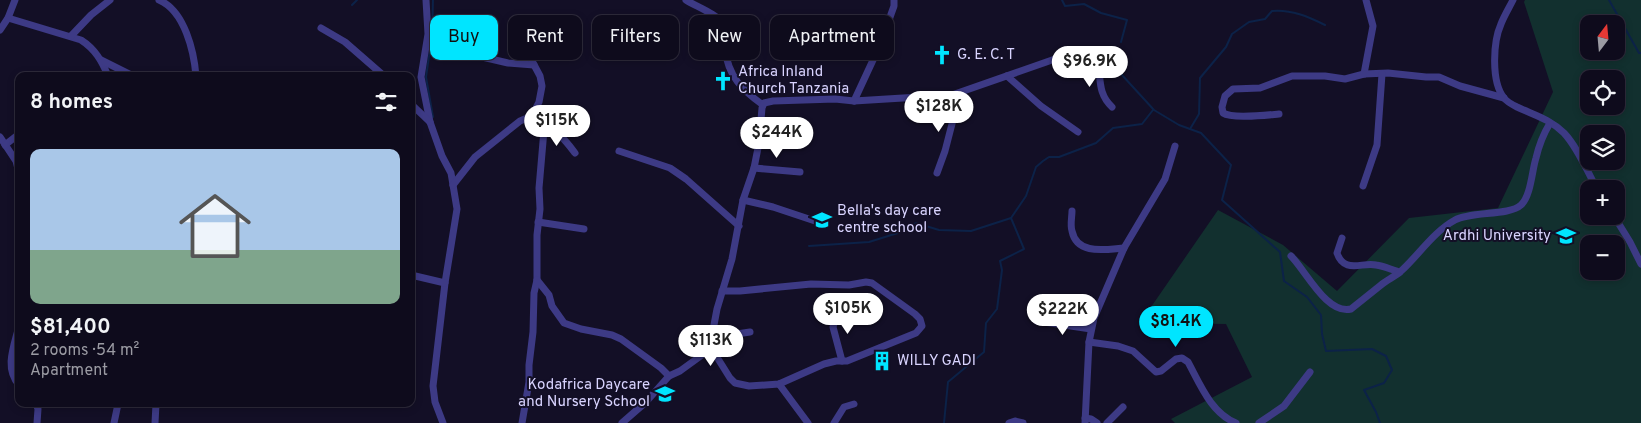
<!DOCTYPE html>
<meta charset="utf-8">
<style>
:root{--surface:#0e0b1c;--page:#1c1929;--text:#f1f3f6;--muted:#9b9ba3;--line:#2e2b3b;--accent:#00e5ff}
body{margin:0;font-family:Overpass,sans-serif;background:var(--page);color:var(--text);height:100vh;display:flex;flex-direction:column;font-size:19px;white-space:nowrap}
*{box-sizing:border-box;margin:0}
p{font-size:16px;color:var(--muted)}
.icon{flex:none;width:28px;height:28px;fill:none;stroke:currentColor;stroke-width:2;stroke-linecap:round;stroke-linejoin:round}
.map{position:relative;flex:1;overflow:hidden}
.panel{position:absolute;left:15px;top:72px;width:400px;height:335px;display:flex;flex-direction:column;background:var(--surface);border-radius:10px;box-shadow:0 2px 8px #0003,0 0 0 1px var(--line)}
.panel>*{flex:none}
.banner{position:absolute;left:430px;top:15px;width:475px;height:45px;display:flex;gap:10px}
.needle{width:32px;rotate:16deg}
.buttons{position:absolute;left:1580px;top:15px;display:grid;gap:10px}
.buttons a{display:grid;place-items:center;width:45px;height:45px;border-radius:10px;background:var(--surface);box-shadow:0 2px 8px #0003,0 0 0 1px var(--line);font-size:25px}
.price{position:absolute;translate:-50% -42px;padding:0 11px;border-radius:18px;background:#fff;color:#222;font-size:16px;line-height:32px;filter:drop-shadow(0 1px 2px #0008)}
.price::after{content:'';position:absolute;left:50%;top:30px;width:15px;height:11px;margin-left:-8px;background:inherit;clip-path:polygon(0 0,100% 0,50% 100%)}
.price.on{background:var(--accent);color:#111}
ul{padding:0;list-style:none}
li{display:grid;align-content:center;gap:10px;height:265px;padding:0 15px}
li+li{border-top:1px solid var(--line)}
li span{display:grid;place-items:center;height:155px;border-radius:10px;color:#555}
li>.icon{margin-inline-start:auto}
span .icon{width:90px;height:90px;fill:#fffc;stroke-width:1}
li b{font-size:21px}
h2{display:flex;justify-content:space-between;align-items:center;height:60px;padding:0 15px;font-size:21px}
.tag{padding:0 18px;border-radius:10px;background:var(--surface);box-shadow:0 2px 8px #0003,0 0 0 1px var(--line);font-size:18px;line-height:45px}
.tag.on{background:var(--accent);color:#111}
.map>svg:first-child{display:block}
</style>
<div class="map">
<svg width="1641" height="423" viewBox="0 0 1641 423">
<rect width="100%" height="100%" fill="#130f26"/>
<path fill="#12302f" fill-rule="evenodd" d="M1525,0H1641V423H1175L1171,419L1252,377L1226,324L1140,323L1218,210L1283,245L1337,291L1409,218L1498,208L1553,92L1524,2ZM1589,24H1616V51H1589ZM1589,79H1616V106H1589ZM1589,134H1616V161H1589ZM1589,189H1616V216H1589ZM1589,244H1616V271H1589Z"/>
<g fill="none" stroke-linecap="round" stroke-linejoin="round">
<g stroke="#0c2248" stroke-width="2">
<path d="M1062,0L1065,6L1084,4L1101,13L1127,20L1121,42"/>
<path d="M1609,0L1639,53H1641"/>
<path d="M352,5L357,0"/>
<path d="M1122,58V75L1154,110L1179,125L1201,133L1231,165L1222,200L1280,252L1284,281L1307,297L1321,315L1322,334L1326,351L1372,349L1386,356L1392,370L1384,383L1364,390L1376,412L1380,423"/>
<path d="M433,117L426,77L432,36L433,0"/>
<path d="M1190,129L1199,114L1200,78L1226,47L1232,34L1249,22L1265,19L1272,11C1291,9 1309,17 1325,25"/>
<path d="M809,246L869,242L901,232L916,223L939,230L971,231L1011,218"/>
<path d="M944,423L948,382L984,352L986,323L997,309L1002,270L1000,261L1024,249L1011,218L1026,196L1036,167L1043,161L1049,157H1059L1096,143L1113,128L1142,124L1153,110"/>
</g>
<g stroke="#3d3a85" stroke-width="7">
<path d="M159,0C185,11 194,52 196,76"/>
<path d="M426,0L428,34L421,77L430,122L442,156L451,173L457,209L445,283L433,386L435,402L443,423"/>
<path d="M686,0C695,6 717,14 722,23C725,30 725,41 725,49C728,76 742,90 763,105"/>
<path d="M1513,0C1509,8 1504,16 1501,24C1493,42 1491,82 1504,98C1507,102 1513,105 1517,107C1534,115 1550,119 1564,133C1578,148 1587,171 1597,189"/>
<path d="M8,18L81,40C95,49 102,61 108,76"/>
<path d="M321,28L345,42L384,76"/>
<path d="M0,30L8,18L15,0"/>
<path d="M71,36L91,15L110,0"/>
<path d="M532,39V61L540,76L542,86L539,102L532,116"/>
<path d="M465,53L508,63L534,65"/>
<path d="M101,60L133,76"/>
<path d="M1364,74L1373,26L1366,0"/>
<path d="M1007,76L1041,106L1078,132"/>
<path d="M854,101L880,45L894,6V0"/>
<path d="M411,104L430,122"/>
<path d="M1279,114C1267,115 1232,119 1223,113L1222,107L1225,96L1233,89L1260,88L1292,76H1325L1345,79L1364,74L1388,73L1426,77H1439L1460,86L1504,98"/>
<path d="M544,130C559,131 566,141 575,153"/>
<path d="M0,137L16,161L19,173"/>
<path d="M5,145L19,134"/>
<path d="M619,151L670,168L686,179L739,226"/>
<path d="M754,168L800,172"/>
<path d="M937,173L945,151L953,120L952,95"/>
<path d="M453,185L475,157L520,121L532,116L539,119L544,130L539,188L540,209L537,235V280L534,293L533,332L529,365V382L522,423"/>
<path d="M1363,186L1377,145L1382,74"/>
<path d="M743,200L773,207L815,221"/>
<path d="M1072,211C1072,217 1070,225 1072,231C1077,256 1107,249 1124,248"/>
<path d="M1614,216L1630,242L1641,264"/>
<path d="M538,222L584,229"/>
<path d="M1342,238L1337,253C1344,274 1362,262 1376,265C1384,266 1392,270 1400,272"/>
<path d="M1291,256C1306,271 1327,315 1351,309C1361,301 1371,293 1381,285C1387,280 1394,277 1400,272C1418,256 1433,232 1455,220C1471,211 1509,216 1521,205C1531,196 1532,170 1536,158C1539,145 1544,133 1550,123"/>
<path d="M411,275L445,283"/>
<path d="M537,280L549,295L552,306L564,323L581,329L612,335L621,339L661,368L669,376"/>
<path d="M838,309L833,327L842,361"/>
<path d="M1037,321L1091,329"/>
<path d="M19,326C14,346 4,368 19,385"/>
<path d="M710,338L750,332"/>
<path d="M1089,342L1118,346L1133,351L1156,372L1161,371L1176,359L1182,358L1188,362C1200,384 1211,413 1236,423"/>
<path d="M710,346L730,378L735,383L749,386L779,384L824,364L836,361H847L916,333L922,326L920,319L915,314L872,283L866,282L849,285L811,284L740,291H722"/>
<path d="M779,384L808,423"/>
<path d="M36,404L38,409L37,423"/>
<path d="M1085,418L1091,419L1097,423"/>
<path d="M114,423L118,404"/>
<path d="M155,423L156,404"/>
<path d="M622,423L646,402L669,376L680,371L702,355L710,346L717,309L732,259L743,200L754,168L759,143L762,108L764,103L773,101L835,99L854,101L952,95L1055,59L1094,52C1104,72 1094,90 1112,107"/>
<path d="M834,423L844,407L854,404"/>
<path d="M1009,423L1015,421L1023,423"/>
<path d="M1085,423L1089,342L1094,318L1124,248L1165,179L1175,146"/>
<path d="M1107,423L1123,407"/>
<path d="M1259,423L1284,406L1310,372"/>
</g>
</g>
<defs>
<symbol id="church-bare" viewBox="-9 -9 18 18"><path d="M-1.2-6h2.4v3.5h3.3v2.4h-3.3V6h-2.4V-.1h-3.3v-2.4h3.3Z" fill="#00e5ff" stroke="#130f26" stroke-width="2.5" paint-order="stroke"/></symbol>
<symbol id="school-bare" viewBox="-9 -9 18 18"><path d="M0-5L7-2L0 1L-7-2ZM-4 1L0 2.5L4 1V4Q0 6-4 4Z" fill="#00e5ff" stroke="#130f26" stroke-width="2.5" paint-order="stroke"/></symbol>
<symbol id="university-bare" viewBox="-9 -9 18 18"><path d="M0-5L7-2L0 1L-7-2ZM-4 1L0 2.5L4 1V4Q0 6-4 4Z" fill="#00e5ff" stroke="#130f26" stroke-width="2.5" paint-order="stroke"/></symbol>
<symbol id="building-bare" viewBox="-9 -9 18 18"><path d="M-4-6H4V6H1V3H-1V6H-4ZM-2.5-4.3h1.7v1.8h-1.7ZM.8-4.3h1.7v1.8H.8ZM-2.5-1h1.7V.8h-1.7ZM.8-1h1.7V.8H.8Z" fill="#00e5ff" stroke="#130f26" stroke-width="2.5" paint-order="stroke"/></symbol>
</defs>
<g fill-rule="evenodd">
<use href="#church-bare" x="928" y="41" width="28" height="28"/>
<use href="#church-bare" x="709" y="67" width="28" height="28"/>
<use href="#school-bare" x="808" y="206" width="28" height="28"/>
<use href="#university-bare" x="1552" y="222" width="28" height="28"/>
<use href="#building-bare" x="868" y="347" width="28" height="28"/>
<use href="#school-bare" x="651" y="380" width="28" height="28"/>
</g>
<g text-anchor="middle" dominant-baseline="central" stroke-width="4" stroke-linejoin="round" paint-order="stroke">
<g font-size="15" fill="#d9d4ff" stroke="#130f26" text-anchor="start">
<text x="957" y="55">G. E. C. T</text>
<text x="738" y="72">Africa Inland<tspan x="738" dy="17">Church Tanzania</tspan></text>
<text x="837" y="211">Bella's day care<tspan x="837" dy="17">centre school</tspan></text>
<text x="1551" y="236" text-anchor="end">Ardhi University</text>
<text x="897" y="361">WILLY GADI</text>
<text x="650" y="385" text-anchor="end">Kodafrica Daycare<tspan x="650" dy="17">and Nursery School</tspan></text>
</g>
</g>
</svg>
<div class="buttons">
<a><svg class="needle" viewBox="-14 -14 28 28"><path d="M0-13l5 13h-10z" fill="#e53935"/><path d="M0 13l5-13h-10z" fill="#9b9ba3"/></svg></a>
<a><svg class="icon" aria-label="locate" viewBox="0 0 24 24"><circle cx="12" cy="12" r="6"/><path d="M12 2v4M12 18v4M2 12h4M18 12h4"/></svg></a>
<a><svg class="icon" aria-label="layers" viewBox="0 0 24 24"><path d="M12 4l9 5-9 5-9-5zM3 14l9 5 9-5"/></svg></a>
<a>+</a>
<a>−</a>
</div>
<b class="price" style="left:1090px;top:88px">$96.9K</b>
<b class="price" style="left:939px;top:133px">$128K</b>
<b class="price" style="left:557px;top:147px">$115K</b>
<b class="price" style="left:777px;top:159px">$244K</b>
<b class="price" style="left:848px;top:335px">$105K</b>
<b class="price" style="left:1063px;top:336px">$222K</b>
<b class="price on" style="left:1176px;top:348px">$81.4K</b>
<b class="price" style="left:711px;top:367px">$113K</b>
<div class="banner">
<a class="tag on">Buy</a>
<a class="tag">Rent</a>
<a class="tag">Filters</a>
<a class="tag">New</a>
<a class="tag">Apartment</a>
</div>
<section class="panel">
<h2>8 homes<svg class="icon" aria-label="filters" viewBox="0 0 24 24"><path d="M4 7h16M4 17h16"/><circle cx="9" cy="7" r="2"/><circle cx="15" cy="17" r="2"/></svg></h2>
<ul>
<li><span style="background:linear-gradient(#a9c7e8 65%,#7fa58c 0)"><svg class="icon" aria-label="home" viewBox="0 0 24 24"><path d="M3 11l9-7 9 7M6 9v11h12V9"/></svg></span><div><b>$81,400</b><p>2 rooms · 54 m²</p><p>Apartment</p></div></li>
</ul>
</section>
</div>
